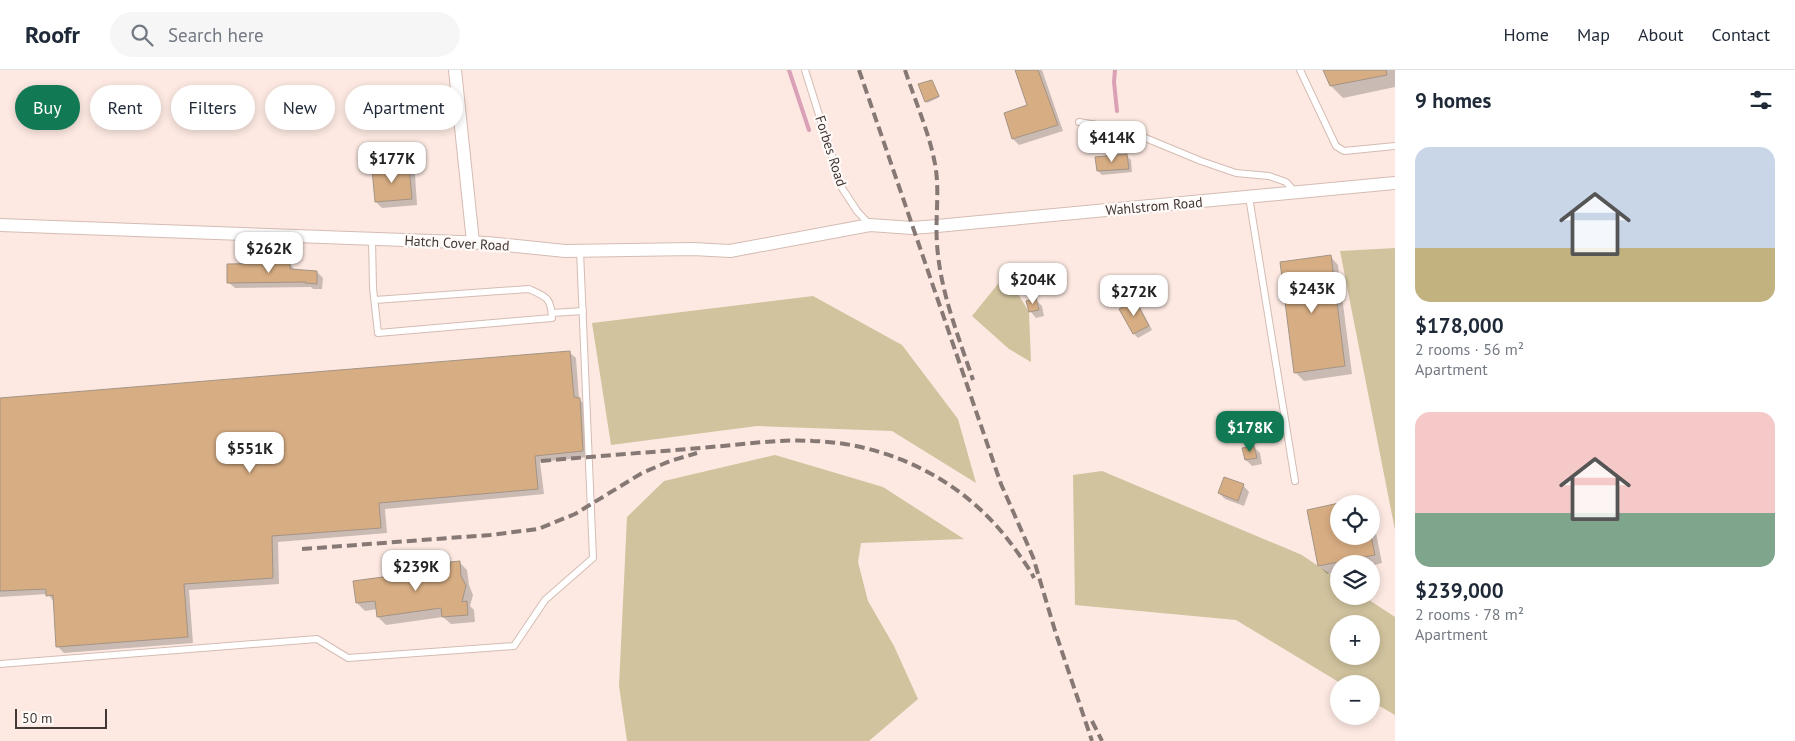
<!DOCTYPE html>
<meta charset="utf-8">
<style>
:root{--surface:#fff;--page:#f6f6f7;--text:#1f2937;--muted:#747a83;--line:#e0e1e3;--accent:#117a54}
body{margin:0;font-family:"PT Sans",sans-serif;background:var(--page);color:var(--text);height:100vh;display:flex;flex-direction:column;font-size:19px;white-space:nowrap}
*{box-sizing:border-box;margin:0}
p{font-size:16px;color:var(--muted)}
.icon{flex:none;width:28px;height:28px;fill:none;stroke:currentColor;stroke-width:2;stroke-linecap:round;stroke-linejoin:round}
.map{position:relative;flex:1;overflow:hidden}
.panel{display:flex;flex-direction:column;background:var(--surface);width:400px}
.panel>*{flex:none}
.top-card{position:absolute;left:15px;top:15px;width:475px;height:45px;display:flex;gap:10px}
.buttons{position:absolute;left:1330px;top:425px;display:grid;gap:10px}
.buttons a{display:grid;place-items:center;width:50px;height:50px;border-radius:50%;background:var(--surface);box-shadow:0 2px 8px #0003;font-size:25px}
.scale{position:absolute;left:15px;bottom:12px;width:92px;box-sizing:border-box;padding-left:5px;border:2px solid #423835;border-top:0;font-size:14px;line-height:18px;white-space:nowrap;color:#423835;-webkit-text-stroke:4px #fffaf8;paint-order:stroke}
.price{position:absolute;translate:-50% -42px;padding:0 11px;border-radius:10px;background:#fff;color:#222;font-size:16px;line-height:32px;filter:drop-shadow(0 1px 2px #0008)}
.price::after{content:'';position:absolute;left:50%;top:30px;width:15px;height:11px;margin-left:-8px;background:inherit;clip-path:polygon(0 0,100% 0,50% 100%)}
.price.active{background:var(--accent);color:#fff}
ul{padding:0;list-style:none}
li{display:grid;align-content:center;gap:10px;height:265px;padding:0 20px}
li span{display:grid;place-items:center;height:155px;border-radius:15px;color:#555}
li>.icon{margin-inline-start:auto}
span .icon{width:90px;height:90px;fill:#fffc;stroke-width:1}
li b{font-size:21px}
h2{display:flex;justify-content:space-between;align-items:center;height:60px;padding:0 20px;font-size:21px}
.pill{padding:0 18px;border-radius:22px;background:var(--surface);box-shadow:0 2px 8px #0003;font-size:18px;line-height:45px}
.pill.active{background:var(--accent);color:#fff}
header{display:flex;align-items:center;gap:30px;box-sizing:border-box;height:70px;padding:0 25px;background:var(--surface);border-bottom:1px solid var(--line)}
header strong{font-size:24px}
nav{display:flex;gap:28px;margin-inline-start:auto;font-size:18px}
.search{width:350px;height:45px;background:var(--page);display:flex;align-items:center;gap:12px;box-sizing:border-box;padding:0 18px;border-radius:28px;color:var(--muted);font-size:19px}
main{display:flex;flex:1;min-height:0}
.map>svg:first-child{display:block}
</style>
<header>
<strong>Roofr</strong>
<div class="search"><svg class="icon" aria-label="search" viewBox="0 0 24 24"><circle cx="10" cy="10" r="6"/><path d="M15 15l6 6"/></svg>Search here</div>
<nav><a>Home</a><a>Map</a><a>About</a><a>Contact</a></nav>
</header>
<main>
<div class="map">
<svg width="1395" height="671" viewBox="0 0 1395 671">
<rect width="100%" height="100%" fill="#fde9e2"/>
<g fill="#d1c39e" fill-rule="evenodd">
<path d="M1395,178V460L1340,181Z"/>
<path d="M1006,204L1029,242L1031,292L1009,279L972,246Z"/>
<path d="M813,226L902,275L958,349L976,413L892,361L757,356L611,375L592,253Z"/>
<path d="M775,385L883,417L964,469L861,473L858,492L868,531L894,576L918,629L869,671H627L619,616L627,447L664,411Z"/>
<path d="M1102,401L1302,485L1339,510V526H1363L1395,547V645L1371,631V614H1342L1236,550L1075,535L1073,405ZM1339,554H1371V586H1339Z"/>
</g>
<g fill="#0003">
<path d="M1016,0H1042L1063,61L1019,75L1013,69L1028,36Z"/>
<path d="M1325,0H1395V17L1343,28L1331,16Z"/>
<path d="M932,11L940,27L927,33L926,31Z"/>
<path d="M1127,86L1131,90L1132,102L1102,105L1098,101Z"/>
<path d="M409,98L415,104L417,135L382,138L376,132Z"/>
<path d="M1330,186L1338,195L1352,304L1304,311L1295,302Z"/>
<path d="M290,194L296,201L317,202L323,208L322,219H313L311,217L235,218L228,212Z"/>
<path d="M1036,230L1042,236L1044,246L1036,248L1030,241Z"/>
<path d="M1135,232L1139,235L1152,260L1138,268L1134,264L1121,239Z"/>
<path d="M569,282L576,288L579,329L586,336L589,387L540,392L544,424L385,439L387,463L278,472L279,514L189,520L193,573L64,583L58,577L54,532L48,524L0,527V329Z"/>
<path d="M1254,377L1260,383L1262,394L1252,396L1246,390Z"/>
<path d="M1243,415L1249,422L1244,436L1225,429L1219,423Z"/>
<path d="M1363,430L1367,434H1344Z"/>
<path d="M1371,438L1382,493L1371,496V494H1339V502L1327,504L1319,496L1308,441L1339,466H1371Z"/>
<path d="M459,492L467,500L469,515L473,525L470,536L474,540L475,552L451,554L443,547L386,555L378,547L377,539L365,541L357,533L354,512L451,499Z"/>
</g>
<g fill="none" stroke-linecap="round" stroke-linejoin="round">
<g stroke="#daa0b6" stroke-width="4">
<path d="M789,0L809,60"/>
<path d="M1115,0L1114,12L1117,41"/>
</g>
</g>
<g fill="#d7ad83" stroke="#a49484">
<path d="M1015,0H1038L1058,55L1012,69L1004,43L1027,35Z"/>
<path d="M1323,0H1386L1387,5L1330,16Z"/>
<path d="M932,10L939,26L925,32L918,14Z"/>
<path d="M1127,84L1129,99L1097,101L1095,87Z"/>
<path d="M409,96L412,129L375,132L372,99Z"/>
<path d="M1331,185L1345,296L1294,303L1280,192Z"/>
<path d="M290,193V199L317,201V214L305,213L306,212L227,213V194Z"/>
<path d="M1036,228L1039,240L1029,242L1026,231Z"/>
<path d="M1135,230L1149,256L1133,264L1119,239Z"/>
<path d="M570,281L574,327L580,328L583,381L535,386L538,419L379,433L381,458L272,466L273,508L184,514L188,567L56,577L53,525L46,526V519L0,521V328Z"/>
<path d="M1254,376L1257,388L1245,390L1242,378Z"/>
<path d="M1224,407L1244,414L1238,431L1218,423Z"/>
<path d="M1339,433V466H1371L1375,485L1318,496L1307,440Z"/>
<path d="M460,491L461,506L466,515L462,532L467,531L468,545L442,547L441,538L377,547L375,531L356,533L353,511L450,498V492Z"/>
</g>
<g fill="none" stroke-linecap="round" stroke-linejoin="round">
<defs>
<g id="service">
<path d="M805,0L842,118L857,141L869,154"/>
<path d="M1300,0L1336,76L1344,81L1395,76"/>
<path d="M1079,52L1126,60L1201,91L1236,103L1269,106L1286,112L1295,122"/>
<path d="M1249,127L1295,411"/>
<path d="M372,169L373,218L378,263L552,248C551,227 546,227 529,219L375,230"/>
<path d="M552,243L583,241"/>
<path d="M0,594L317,569L348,588L514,576L545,530L593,488L580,181"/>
</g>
<g id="minor">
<path d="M455,0L473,172"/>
<path d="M0,155L487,173L565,181L693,179L730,181L870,155L912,158L937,156L1395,113"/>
</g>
</defs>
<use href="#service" stroke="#d4bcb3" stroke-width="8"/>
<use href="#minor" stroke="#d4bcb3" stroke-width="14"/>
<use href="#service" stroke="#fff" stroke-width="6"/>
<use href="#minor" stroke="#fff" stroke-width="12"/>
<g stroke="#867874" stroke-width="4" stroke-dasharray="10 5" stroke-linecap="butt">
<path d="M859,0L1001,414L1033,487L1056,564L1092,671"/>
<path d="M905,0C915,31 929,62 935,94C940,121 935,147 937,174C940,221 958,265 973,310"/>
<path d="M541,391C598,386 654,382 711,377C745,374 780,369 813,371C876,373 939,399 984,443C1002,460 1017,481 1031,502L1034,508"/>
<path d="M302,479L490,465L538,459L575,444L642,403L670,391L697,383"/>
<path d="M1092,651L1102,671"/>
</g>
</g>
<g text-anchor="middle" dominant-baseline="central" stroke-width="4.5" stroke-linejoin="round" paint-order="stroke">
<g font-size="14" fill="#423835" stroke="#fffaf8">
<text transform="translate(831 81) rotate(72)">Forbes Road</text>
<text transform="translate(1154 136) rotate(-5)">Wahlstrom Road</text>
<text transform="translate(457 173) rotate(3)">Hatch Cover Road</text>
</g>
</g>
</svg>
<div class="buttons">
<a><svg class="icon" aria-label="locate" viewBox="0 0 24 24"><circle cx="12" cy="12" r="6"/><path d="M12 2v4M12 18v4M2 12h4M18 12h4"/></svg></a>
<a><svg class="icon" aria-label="layers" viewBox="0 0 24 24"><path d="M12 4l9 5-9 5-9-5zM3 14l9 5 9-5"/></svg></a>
<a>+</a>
<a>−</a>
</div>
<div class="scale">50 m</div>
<b class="price" style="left:1112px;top:93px">$414K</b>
<b class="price" style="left:392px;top:114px">$177K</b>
<b class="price" style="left:269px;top:204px">$262K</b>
<b class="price" style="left:1033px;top:235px">$204K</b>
<b class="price" style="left:1312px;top:244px">$243K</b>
<b class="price" style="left:1134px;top:247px">$272K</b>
<b class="price active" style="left:1250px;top:383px">$178K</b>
<b class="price" style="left:250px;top:404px">$551K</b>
<b class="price" style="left:416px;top:522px">$239K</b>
<div class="top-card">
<a class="pill active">Buy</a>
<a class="pill">Rent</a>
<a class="pill">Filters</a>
<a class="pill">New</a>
<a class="pill">Apartment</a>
</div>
</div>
<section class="panel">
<h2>9 homes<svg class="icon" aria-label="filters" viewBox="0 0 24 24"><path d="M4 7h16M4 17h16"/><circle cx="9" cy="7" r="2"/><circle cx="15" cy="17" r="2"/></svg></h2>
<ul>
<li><span style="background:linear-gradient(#c9d6e8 65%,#c2b280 0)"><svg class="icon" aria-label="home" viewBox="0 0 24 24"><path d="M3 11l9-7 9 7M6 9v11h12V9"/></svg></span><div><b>$178,000</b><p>2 rooms · 56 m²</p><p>Apartment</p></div></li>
<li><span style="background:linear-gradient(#f6c9c9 65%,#7fa58c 0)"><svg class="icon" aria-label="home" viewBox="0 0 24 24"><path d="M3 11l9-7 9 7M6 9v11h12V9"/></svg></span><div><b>$239,000</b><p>2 rooms · 78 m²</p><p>Apartment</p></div></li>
</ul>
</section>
</main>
